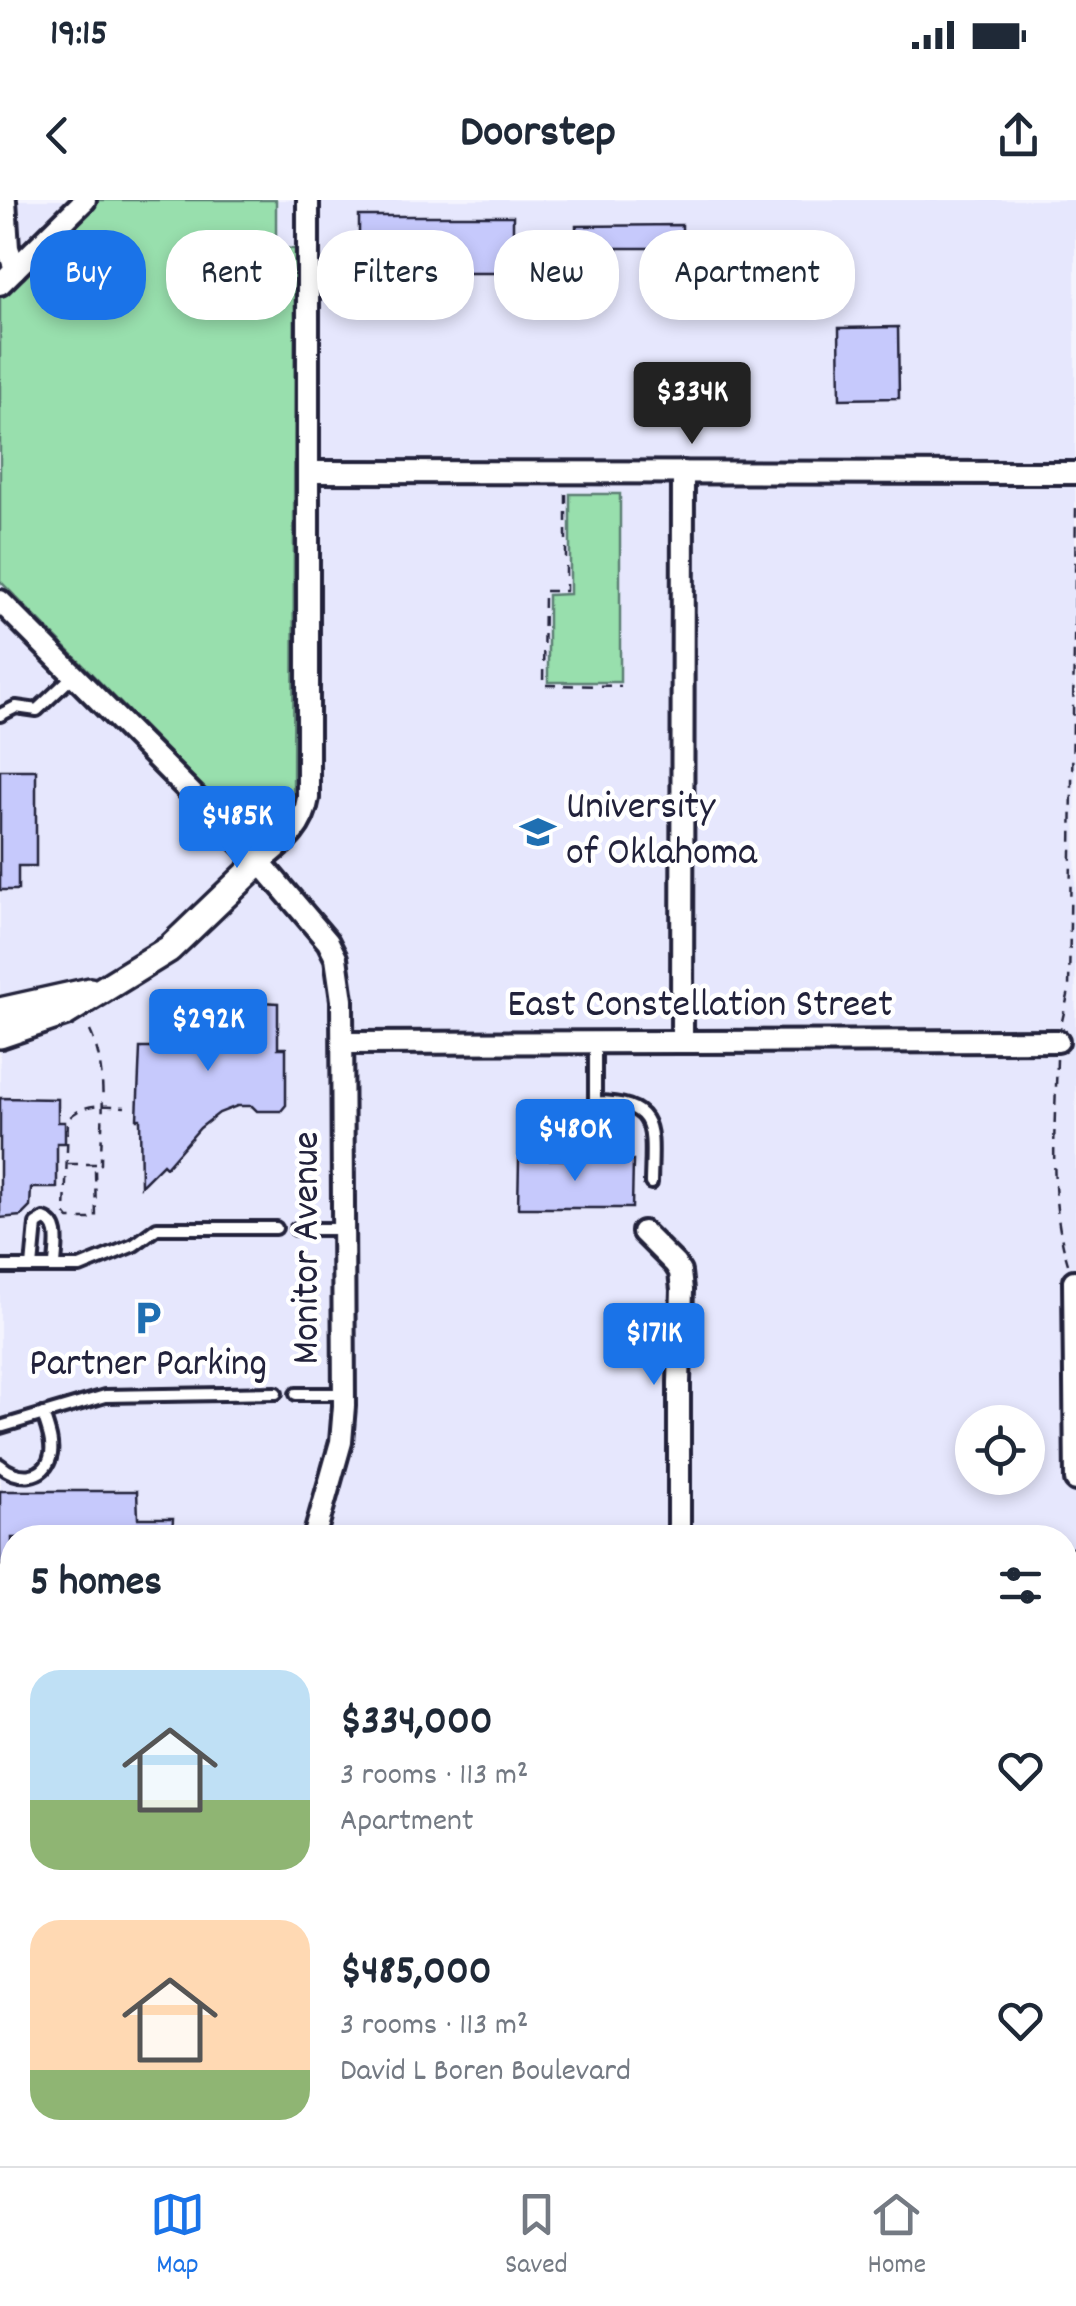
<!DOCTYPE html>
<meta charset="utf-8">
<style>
:root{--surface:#fff;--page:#f2f2f3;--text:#1f2937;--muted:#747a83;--line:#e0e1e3;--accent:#1a73e8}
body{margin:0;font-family:Dekko,sans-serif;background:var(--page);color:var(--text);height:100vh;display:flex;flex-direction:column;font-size:38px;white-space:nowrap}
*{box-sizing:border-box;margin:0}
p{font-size:32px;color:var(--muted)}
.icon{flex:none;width:55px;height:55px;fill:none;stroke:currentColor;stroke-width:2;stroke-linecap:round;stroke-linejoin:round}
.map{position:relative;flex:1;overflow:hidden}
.details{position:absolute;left:0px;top:1325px;width:1078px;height:642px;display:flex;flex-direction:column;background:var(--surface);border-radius:40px 40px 0 0;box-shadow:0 5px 15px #0003}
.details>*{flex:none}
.hud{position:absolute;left:30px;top:30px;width:1018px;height:90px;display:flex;gap:20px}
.tools{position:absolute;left:955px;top:1205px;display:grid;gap:20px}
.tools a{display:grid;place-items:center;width:90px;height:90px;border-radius:50%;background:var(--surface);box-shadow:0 5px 15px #0003;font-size:50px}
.price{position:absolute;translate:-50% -85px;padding:0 22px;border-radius:10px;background:var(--accent);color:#fff;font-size:32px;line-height:65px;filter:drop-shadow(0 2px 5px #0008)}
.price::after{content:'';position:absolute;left:50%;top:60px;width:30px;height:22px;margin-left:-15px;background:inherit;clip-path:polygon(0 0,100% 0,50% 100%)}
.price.active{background:#222;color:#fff}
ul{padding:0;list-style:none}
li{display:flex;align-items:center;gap:30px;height:250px;padding:0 30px}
li span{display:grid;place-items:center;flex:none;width:280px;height:200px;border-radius:30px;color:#555}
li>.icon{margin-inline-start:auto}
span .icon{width:120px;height:120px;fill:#fffc;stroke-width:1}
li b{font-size:42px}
h2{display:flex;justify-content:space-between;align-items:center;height:120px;padding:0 30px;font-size:42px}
.pill{padding:0 35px;border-radius:40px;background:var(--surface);box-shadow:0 5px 15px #0003;font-size:35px;line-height:90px}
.pill.active{background:var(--accent);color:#fff}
.status{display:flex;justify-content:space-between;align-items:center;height:70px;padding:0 50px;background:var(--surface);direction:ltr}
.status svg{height:28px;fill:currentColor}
header{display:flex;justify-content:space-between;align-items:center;height:130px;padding:0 30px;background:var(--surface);font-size:45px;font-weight:800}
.tabs{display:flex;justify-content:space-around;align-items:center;height:140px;border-top:2px solid var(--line);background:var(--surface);font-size:28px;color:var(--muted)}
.tabs a{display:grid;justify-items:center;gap:5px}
.tabs .active{color:var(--accent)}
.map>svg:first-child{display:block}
</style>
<div class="status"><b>19:15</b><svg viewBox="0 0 49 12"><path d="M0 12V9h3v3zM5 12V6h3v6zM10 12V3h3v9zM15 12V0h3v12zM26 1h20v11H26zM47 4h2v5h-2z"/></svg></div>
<header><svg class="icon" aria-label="back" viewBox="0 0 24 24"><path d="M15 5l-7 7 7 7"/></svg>Doorstep<svg class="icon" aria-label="share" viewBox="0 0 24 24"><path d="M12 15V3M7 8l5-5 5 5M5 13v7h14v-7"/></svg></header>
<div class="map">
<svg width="1076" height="1966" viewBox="0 0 1076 1966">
<rect width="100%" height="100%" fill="#f4f4fe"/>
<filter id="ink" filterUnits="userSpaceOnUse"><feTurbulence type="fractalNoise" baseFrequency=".01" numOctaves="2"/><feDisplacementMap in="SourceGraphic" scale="20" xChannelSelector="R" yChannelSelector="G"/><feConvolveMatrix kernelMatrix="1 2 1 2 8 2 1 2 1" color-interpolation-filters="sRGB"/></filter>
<g filter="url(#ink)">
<path fill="#e6e7fd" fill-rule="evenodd" d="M0,0H1075L1076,1809H1065V1338H12V1759L0,1757ZM972,1222H1028V1278H972Z"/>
<g fill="#98dfad" stroke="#5d8074" stroke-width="2.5">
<path d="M97,0H276V48L295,49L293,603C286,623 277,637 254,636L244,628L0,381V97Z"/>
<path d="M570,294H620V482H548V395L570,394Z"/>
<path d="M0,1417H12V1732L0,1731Z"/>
<path d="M1065,1933H1076V1966H656L680,1955H1065Z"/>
</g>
<g fill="#c6c9fc" stroke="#22223b" stroke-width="2.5">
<rect x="359" y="16" width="154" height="57"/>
<path d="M682,25V48H576V26Z"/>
<path d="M898,127L899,198L840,199L839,128Z"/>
<path d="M0,570H36V666H18V690H0Z"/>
<path d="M208,799L278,803V848H286V905L281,911H257L252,906H237L219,913L200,928L166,967L163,964L141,986L140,919H137L140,848H163V826H186V803H208Z"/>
<path d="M0,898L58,899V922H65V943H57V988H31L30,1007L21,1016L0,1018Z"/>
<path d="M519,959L633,960L632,1008H518Z"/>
<path d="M0,1291H137L138,1318H173L172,1338H12V1366H0Z"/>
</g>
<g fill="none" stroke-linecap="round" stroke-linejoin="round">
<defs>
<g id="service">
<path d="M0,515L16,507L37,510L73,476"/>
<path d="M595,843V902C660,902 652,930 651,983"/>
<path d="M296,1029H343"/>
<path d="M0,1067H80L134,1045L157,1028H276"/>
<path d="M32,1067L36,1024L44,1019C63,1025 55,1050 55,1067"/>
<path d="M296,1194H343"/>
<path d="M0,1227L105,1196L276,1193"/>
<path d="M0,1265C16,1280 46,1281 51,1254C53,1241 47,1227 43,1214"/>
</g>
<g id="minor">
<path d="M5,0L8,48L15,69"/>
<path d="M308,0V598C303,629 283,643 260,662L328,742L336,758L342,800L344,1206L341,1242L314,1338"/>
<path d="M0,84L85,0"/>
<path d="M308,272L1076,273"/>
<path d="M0,401L260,662"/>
<path d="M682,842L683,272"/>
<path d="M343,843L1058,841"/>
<path d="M643,1032L675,1064L680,1072L682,1090L679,1182V1338"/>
<path d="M1074,1081L1076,1280"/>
<path d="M1065,1404L1073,1392L1076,1360"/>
<path d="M9,1407H12"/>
</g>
<g id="tertiary">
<path d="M0,811L90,791"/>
<path d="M0,835L65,813L169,749L260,662"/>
</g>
<g id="trunk">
<path d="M0,1774L12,1776"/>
<path d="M0,1822L12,1824"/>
<path d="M1065,1825H1076"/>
<path d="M1065,1875L1076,1874"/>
</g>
</defs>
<use href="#service" stroke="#22223b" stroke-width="18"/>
<use href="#minor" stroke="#22223b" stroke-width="28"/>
<use href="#tertiary" stroke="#22223b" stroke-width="32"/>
<use href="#trunk" stroke="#22223b" stroke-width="40"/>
<g stroke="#22223b" stroke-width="2.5" stroke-dasharray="10 8" stroke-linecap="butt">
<path d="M566,294V391H544L543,485L621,486"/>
<path d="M1062,821L1069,791L1076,308"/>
<path d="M90,831C109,871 101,920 101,964L95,969L96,1019H69L65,1014L68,919C85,902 102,905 125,907"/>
<path d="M1057,859C1055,926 1048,999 1068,1064"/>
<path d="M68,964H100"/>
</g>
<use href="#service" stroke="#fff" stroke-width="10"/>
<use href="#minor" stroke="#fff" stroke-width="20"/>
<use href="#tertiary" stroke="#fff" stroke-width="25"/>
<use href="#trunk" stroke="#fff" stroke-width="32"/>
</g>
</g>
<defs>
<symbol id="university-bare" viewBox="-9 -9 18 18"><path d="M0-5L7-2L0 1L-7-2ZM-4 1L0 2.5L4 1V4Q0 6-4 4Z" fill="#1f6fb2" stroke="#fff" stroke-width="2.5" paint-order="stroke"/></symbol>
<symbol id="parking-bare" viewBox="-9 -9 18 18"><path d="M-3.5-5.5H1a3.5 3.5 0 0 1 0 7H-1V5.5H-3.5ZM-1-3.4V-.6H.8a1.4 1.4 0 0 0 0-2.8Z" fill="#1f6fb2" stroke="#fff" stroke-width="2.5" paint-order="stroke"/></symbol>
</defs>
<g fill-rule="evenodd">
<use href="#university-bare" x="513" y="607" width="50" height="50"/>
<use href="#parking-bare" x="123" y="1093" width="50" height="50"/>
</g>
<g text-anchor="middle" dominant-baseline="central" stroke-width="9" stroke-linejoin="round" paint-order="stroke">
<g font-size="40" fill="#22223b" stroke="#fff" text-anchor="start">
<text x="566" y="609">University<tspan x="566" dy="46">of Oklahoma</tspan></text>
<text x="148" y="1166" text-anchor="middle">Partner Parking</text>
</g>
<g font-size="40" fill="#22223b" stroke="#fff">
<text x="700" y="807">East Constellation Street</text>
<text transform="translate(309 1048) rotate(-90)">Monitor Avenue</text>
</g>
</g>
</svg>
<div class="tools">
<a><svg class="icon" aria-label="locate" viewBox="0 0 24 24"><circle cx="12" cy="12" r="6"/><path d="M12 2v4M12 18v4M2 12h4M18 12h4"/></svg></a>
</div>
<b class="price active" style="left:692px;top:247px">$334K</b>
<b class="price" style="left:237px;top:671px">$485K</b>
<b class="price" style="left:208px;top:874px">$292K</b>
<b class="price" style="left:575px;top:984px">$480K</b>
<b class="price" style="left:654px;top:1188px">$171K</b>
<div class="hud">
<a class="pill active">Buy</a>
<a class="pill">Rent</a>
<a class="pill">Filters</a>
<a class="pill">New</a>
<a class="pill">Apartment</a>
</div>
<section class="details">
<h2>5 homes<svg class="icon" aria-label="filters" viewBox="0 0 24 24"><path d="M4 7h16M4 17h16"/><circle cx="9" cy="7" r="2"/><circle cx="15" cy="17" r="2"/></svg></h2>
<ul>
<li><span style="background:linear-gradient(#bfe0f5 65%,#8fb573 0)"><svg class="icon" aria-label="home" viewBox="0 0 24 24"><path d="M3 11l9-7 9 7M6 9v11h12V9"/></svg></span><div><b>$334,000</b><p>3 rooms · 113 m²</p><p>Apartment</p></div><svg class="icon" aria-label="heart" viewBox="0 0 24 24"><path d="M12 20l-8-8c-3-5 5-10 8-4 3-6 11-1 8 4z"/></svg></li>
<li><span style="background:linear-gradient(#ffd9b3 75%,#8fb573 0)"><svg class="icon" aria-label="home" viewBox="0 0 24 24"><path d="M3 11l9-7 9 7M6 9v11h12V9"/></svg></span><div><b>$485,000</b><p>3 rooms · 113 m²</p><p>David L Boren Boulevard</p></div><svg class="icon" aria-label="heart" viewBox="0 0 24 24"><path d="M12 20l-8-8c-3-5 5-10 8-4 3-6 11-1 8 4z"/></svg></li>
</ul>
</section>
</div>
<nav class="tabs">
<a class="active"><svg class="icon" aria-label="map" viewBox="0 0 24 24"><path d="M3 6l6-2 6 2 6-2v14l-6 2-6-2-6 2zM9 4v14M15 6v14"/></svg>Map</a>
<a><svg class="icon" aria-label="saved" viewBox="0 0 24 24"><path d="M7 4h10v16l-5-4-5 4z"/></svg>Saved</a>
<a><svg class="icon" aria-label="home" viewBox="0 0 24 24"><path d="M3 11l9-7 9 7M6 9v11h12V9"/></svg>Home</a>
</nav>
